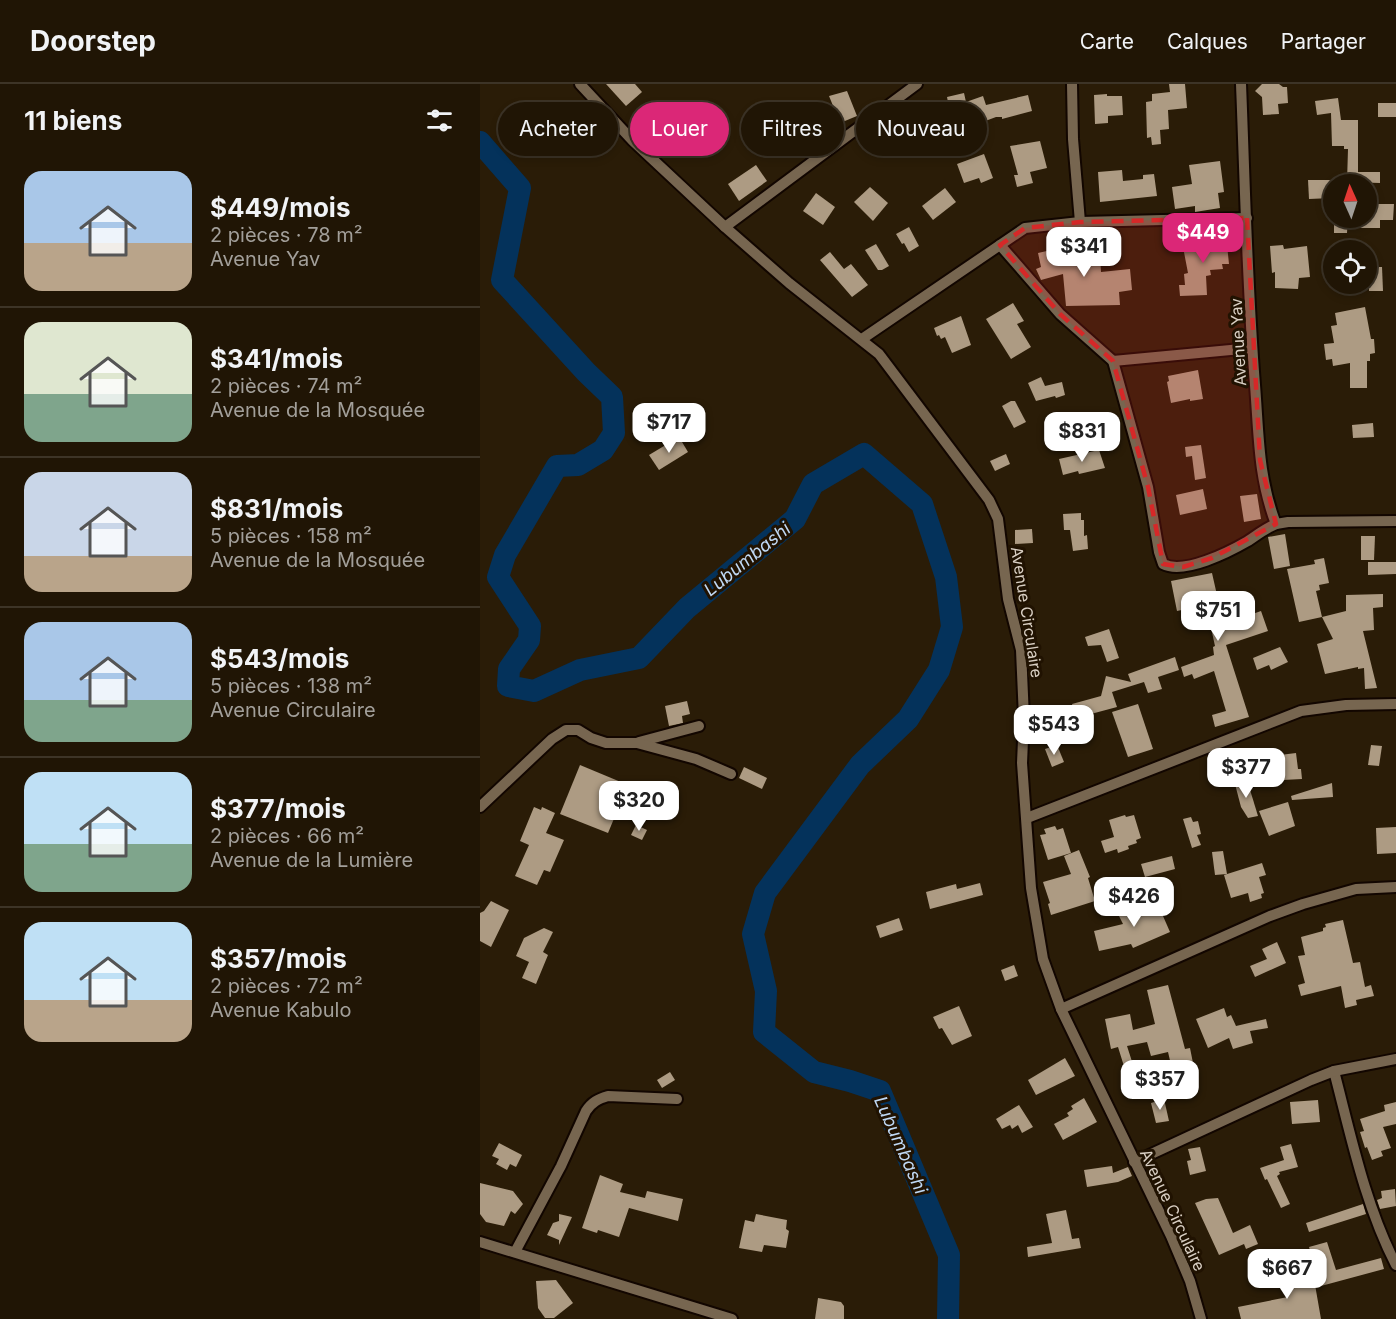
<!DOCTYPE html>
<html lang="fr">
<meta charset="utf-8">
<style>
:root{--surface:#201505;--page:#281e0f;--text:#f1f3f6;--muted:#a29f9a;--line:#3d3427;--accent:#db2777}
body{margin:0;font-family:Inter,sans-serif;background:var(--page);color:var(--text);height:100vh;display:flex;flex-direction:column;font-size:22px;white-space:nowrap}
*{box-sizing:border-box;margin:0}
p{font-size:20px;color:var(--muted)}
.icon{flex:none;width:33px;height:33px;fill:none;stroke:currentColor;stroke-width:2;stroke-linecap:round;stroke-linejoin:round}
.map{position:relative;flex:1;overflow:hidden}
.side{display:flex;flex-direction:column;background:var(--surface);width:480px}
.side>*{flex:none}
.banner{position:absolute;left:18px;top:18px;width:570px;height:54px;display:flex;gap:12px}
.needle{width:39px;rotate:357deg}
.controls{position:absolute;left:843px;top:90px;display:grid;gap:12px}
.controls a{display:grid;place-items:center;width:54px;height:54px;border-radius:50%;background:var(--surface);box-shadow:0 3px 9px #0003,0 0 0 2px var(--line);font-size:30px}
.price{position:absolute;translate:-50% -51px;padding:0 14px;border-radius:12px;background:#fff;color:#222;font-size:20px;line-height:39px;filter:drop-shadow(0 2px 3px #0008)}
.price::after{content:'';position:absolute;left:50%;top:36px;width:18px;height:14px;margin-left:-9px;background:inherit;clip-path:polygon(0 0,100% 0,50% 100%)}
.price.selected{background:var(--accent);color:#fff}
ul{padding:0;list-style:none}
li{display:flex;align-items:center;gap:18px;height:150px;padding:0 24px}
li+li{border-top:2px solid var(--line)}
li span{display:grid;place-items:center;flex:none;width:168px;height:120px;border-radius:18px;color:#555}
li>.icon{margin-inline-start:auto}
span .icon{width:72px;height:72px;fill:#fffc;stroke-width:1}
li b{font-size:26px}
h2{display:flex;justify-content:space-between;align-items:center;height:72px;padding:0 24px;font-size:26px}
.chip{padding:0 21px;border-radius:27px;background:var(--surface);box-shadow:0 3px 9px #0003,0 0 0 2px var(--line);font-size:21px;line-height:54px}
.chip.selected{background:var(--accent);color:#fff}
header{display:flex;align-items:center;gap:36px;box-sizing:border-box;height:84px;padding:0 30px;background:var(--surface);border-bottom:2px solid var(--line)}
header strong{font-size:28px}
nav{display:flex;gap:33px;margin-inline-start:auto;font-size:21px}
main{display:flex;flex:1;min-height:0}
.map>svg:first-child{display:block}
</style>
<header>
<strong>Doorstep</strong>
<nav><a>Carte</a><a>Calques</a><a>Partager</a></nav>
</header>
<main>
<section class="side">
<h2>11 biens<svg class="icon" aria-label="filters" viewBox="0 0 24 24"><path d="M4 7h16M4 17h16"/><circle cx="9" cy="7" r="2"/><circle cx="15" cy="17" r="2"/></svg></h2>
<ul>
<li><span style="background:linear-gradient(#a9c7e8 60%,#b9a48a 0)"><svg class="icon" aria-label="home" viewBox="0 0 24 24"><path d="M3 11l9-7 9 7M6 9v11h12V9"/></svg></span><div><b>$449/mois</b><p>2 pièces · 78 m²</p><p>Avenue Yav</p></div></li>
<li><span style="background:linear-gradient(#dfe7d0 60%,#7fa58c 0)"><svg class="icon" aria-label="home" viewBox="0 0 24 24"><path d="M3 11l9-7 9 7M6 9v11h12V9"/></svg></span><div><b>$341/mois</b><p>2 pièces · 74 m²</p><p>Avenue de la Mosquée</p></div></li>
<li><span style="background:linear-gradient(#c9d6e8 70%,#b9a48a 0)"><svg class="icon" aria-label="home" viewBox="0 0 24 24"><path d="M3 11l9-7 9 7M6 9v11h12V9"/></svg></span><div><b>$831/mois</b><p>5 pièces · 158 m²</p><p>Avenue de la Mosquée</p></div></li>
<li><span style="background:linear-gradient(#a9c7e8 65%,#7fa58c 0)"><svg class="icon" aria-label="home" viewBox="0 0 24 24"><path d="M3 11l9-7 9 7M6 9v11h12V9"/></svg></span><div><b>$543/mois</b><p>5 pièces · 138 m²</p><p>Avenue Circulaire</p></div></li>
<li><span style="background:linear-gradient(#bfe0f5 60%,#7fa58c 0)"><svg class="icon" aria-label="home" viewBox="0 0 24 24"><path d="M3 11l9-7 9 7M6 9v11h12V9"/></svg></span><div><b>$377/mois</b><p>2 pièces · 66 m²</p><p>Avenue de la Lumière</p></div></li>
<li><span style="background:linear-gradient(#bfe0f5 65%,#b9a48a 0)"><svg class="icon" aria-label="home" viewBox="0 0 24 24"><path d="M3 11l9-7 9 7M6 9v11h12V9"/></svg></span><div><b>$357/mois</b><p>2 pièces · 72 m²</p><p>Avenue Kabulo</p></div></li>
</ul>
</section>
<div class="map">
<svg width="916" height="1235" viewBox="0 0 916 1235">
<rect width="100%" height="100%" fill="#2a1c07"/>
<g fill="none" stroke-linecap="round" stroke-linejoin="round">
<path stroke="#04325b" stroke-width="22" d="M0,58L40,104L22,196L106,288L132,313L134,349L123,366L98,381L77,382L25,471L18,493L50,542L49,556L29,585L28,602L54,607L100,586L159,574L207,524L315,435L333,400L384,370L442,420L466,493L472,543L459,586L428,635L380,681L285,809L273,850L286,907L284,948L334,988L370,997L400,1007L469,1171L468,1235"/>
</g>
<g fill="#ad9b83">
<path d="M126,0H155L162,8L146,22Z"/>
<path d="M689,0H705L707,24L688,26L689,45L680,46L681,60L672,61L671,53L667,54L666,18L672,17V10L690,8Z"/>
<path d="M782,0H799L803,3H807L808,19L798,20L799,30L783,31L782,13L775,7Z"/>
<path d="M367,7L377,32L360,39L349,12Z"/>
<path d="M484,9L486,18L503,12L506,21L548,11L552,27L522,35V33H516L500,39L497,30L472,38L467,13Z"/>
<path d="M627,10V12H642L643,31L628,32V39L615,40L614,11Z"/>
<path d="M858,14L861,36H878V88H900V99L867,98L868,65H864V62H852L851,29L837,31L835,17Z"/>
<rect x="898" y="19" width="18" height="14"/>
<path d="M95,20L101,31L112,43L100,55L91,45L95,42L85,28Z"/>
<path d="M423,38L438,65L426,73L416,57L420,54L414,43Z"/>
<path d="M560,57L567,84L550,88L553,99L537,103L534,91H538L530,62Z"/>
<path d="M504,70L513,94L501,99L499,94L484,99L477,80Z"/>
<path d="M740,77L744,108L738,109L740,124L715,128V122L695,125L692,103L712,100L709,81Z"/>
<path d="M276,81L287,97L259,117L248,100Z"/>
<path d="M642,86L643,97L663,95V91L674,90L677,112L620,118L618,88Z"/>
<path d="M828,96H851L852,114L829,115Z"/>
<path d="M390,103L408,119L393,137L374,118Z"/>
<path d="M465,104L476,118L453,136L442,122Z"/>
<path d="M336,109L355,123L343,141L323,127Z"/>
<path d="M886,120H914L913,136H900V144H880V134H886Z"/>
<path d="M854,135H868L867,149H854Z"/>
<path d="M429,143L439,162L429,168L424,159L422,160L416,150Z"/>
<path d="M746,151L749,180H742L743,185L730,186L731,191L726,192L727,211L700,212L699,201H705L704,190L708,189L703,163L727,155V153Z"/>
<path d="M396,160L409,182L402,186H398L385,166Z"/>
<path d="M803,161L804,165L827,162L830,193L819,194L818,205L795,204V188L792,189L790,162Z"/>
<path d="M580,164L582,169L608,166L609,172L620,171L621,188L650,185L652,206L639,208L640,221L586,222L583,190L561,196L556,185L561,183L558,169Z"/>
<path d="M350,168L364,185L371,180L388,201L372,213L340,176Z"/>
<path d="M889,183H902L903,207H889Z"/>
<path d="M533,219L544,237L537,240L551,263L531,275L506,235Z"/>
<path d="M885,223L891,255H894L895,269L890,270V277H887V304H870V279L853,282L852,275L846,276L844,260L854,259L851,242L857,241L855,229Z"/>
<path d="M481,232L491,261L472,269L465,253L461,255L459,251L457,252L454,244Z"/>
<path d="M718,286L723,315L710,317V315L691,319L687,298L689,297L688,292Z"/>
<path d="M561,293L565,302L582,298L585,311L576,314L575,312L556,317L548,299Z"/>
<path d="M531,317H535L546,338L534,344L522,322Z"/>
<path d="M893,339L894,353L873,354L872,341Z"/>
<path d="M199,353L208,368L179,386L169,371Z"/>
<path d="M721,361L726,394L715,396L712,372L706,373L705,363Z"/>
<path d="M619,366L625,384L599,390L598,387L583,391L579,375Z"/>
<path d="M526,370L530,380L515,387L510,377Z"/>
<path d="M723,405L727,425L700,431L696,411Z"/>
<path d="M777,410L781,435L764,438L760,412Z"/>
<path d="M601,429V436H604V452L607,451L608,465L593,467L590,446H584L583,430Z"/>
<path d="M552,445L553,459L535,460V446Z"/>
<path d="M805,450L810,482L794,485L788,453Z"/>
<path d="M881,452H895L894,476H881Z"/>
<path d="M844,474L849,499L839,501L840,506L836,507L842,533L819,538L807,485L835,480L834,476Z"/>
<path d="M888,478H916V490L888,491Z"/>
<path d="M732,489L739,520L742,519L747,539L781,527L788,547L746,561L769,633L735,643L732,631L746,627L734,587L714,595L712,590L704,593L701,583L734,571L733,563L735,562L726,521L697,527L691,497Z"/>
<path d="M903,510V523L893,524L894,546L883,547L897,604L885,605L884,584L878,585V583L845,590L837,560L853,555L842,533L866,527V511Z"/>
<path d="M629,545L639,574L627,578L621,561L608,562L605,553Z"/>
<path d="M800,563L808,578L791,586L789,581L777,586L773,574Z"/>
<path d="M695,573L699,586L678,593L682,605L668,609L664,598L632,608L637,623L596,634L592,620L621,612L626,592L651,598L648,590Z"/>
<path d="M207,617L210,630L202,632L203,639L189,642L185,622Z"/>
<path d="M658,620L673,665L648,673L632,628Z"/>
<path d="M577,661L584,678L572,683L565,665Z"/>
<path d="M891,661L902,662L899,682L888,681Z"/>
<path d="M816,669L818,685H821L822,695L803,696L800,671Z"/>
<path d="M100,681L148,701L128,749L80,730Z"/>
<path d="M264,683L287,694L282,705L259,694Z"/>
<path d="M767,696L778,732L768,734L761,723L755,700Z"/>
<path d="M852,699L853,713L812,716L811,712Z"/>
<path d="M808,718L815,742L789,752L779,727Z"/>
<path d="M54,723L61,726L62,723L75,729L66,749L84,756L70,788L64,786L57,801L35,792L49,761L40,757Z"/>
<path d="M645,731L646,733L654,731L661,754L656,756L657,759L648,762L649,765L638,769L637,765L625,769L621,757L634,753L629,736Z"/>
<path d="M711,733L713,738L718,737L721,750L717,751L721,761L712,764L703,735Z"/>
<path d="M156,741L167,746L162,756L151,751Z"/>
<path d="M575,742L577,746L583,744L591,769L568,776L560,751L566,750L564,745Z"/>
<path d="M916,743V769L897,770L896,744Z"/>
<path d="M599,766L610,793L608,794L615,817L571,831L568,820L570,819L563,798L591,790L584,772Z"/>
<path d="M743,767L747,790L735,791L732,768Z"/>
<path d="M692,772L695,785L665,793L661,780Z"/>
<path d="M782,779L786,791L779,793L784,809L781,810L782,814L770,818L768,809L751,814L744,791Z"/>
<path d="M500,799L503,811L450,825L446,808L476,800L477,805Z"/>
<path d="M676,816L690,848L653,864L651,860L619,867L614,847L643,840L639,832Z"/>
<path d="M11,817L29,826L11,863L0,857V829L4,827Z"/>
<path d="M419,834L423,846L400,854L396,842Z"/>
<path d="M863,836L873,879L880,878L885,903L891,901L894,912L876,916L877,921L865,924L861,902L821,912L818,901L825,899L818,872L825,871L821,853L843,847V844L846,843L845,840Z"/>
<path d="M64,844L73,848L63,868L68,871L56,900L42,894L49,878L36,872L44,854Z"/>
<path d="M797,858L806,879L775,893L770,882L787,875L782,865Z"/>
<path d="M534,881L538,892L525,897L521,886Z"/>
<path d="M688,901L705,965L710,964L713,979L692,985L688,968L671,972L667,958L647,962L656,990L649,993L668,987L673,1004L660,1008L659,1006L652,1008L638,963L631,965L625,935L650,930L653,946L675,940L667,906Z"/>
<path d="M479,922L492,952L472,961L462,944L459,945L453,933Z"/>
<path d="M744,924L747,933L751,931L756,942L786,935L788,944L770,947L773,959L753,965L749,954L728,964L716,935Z"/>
<path d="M585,974L595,992L556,1011L548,996Z"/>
<path d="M190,988L195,996L182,1004L177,996Z"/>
<path d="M604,1014L617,1038L583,1056L574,1040L589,1032L587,1029L593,1025L591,1022Z"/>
<path d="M684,1015L689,1037L676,1039L671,1019Z"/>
<path d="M838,1016L840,1038L812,1040L810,1018Z"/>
<path d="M916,1018V1040L903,1043L911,1064L901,1067L903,1072L892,1076L887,1063L885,1064L880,1048L884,1047L880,1035L905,1027L904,1021Z"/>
<path d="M539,1021L553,1043L542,1049L538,1041L532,1045L530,1041L522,1045L516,1035Z"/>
<path d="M19,1059L42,1071L36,1083L30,1080L27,1086L16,1080L19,1075L12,1072Z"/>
<path d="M811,1060L818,1083L799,1088L800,1090L797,1092L810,1120L801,1124L787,1095L785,1096L780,1084L804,1076L800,1063Z"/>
<path d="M720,1063L726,1087L710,1091L707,1077L711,1076L708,1065Z"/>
<path d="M632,1082L633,1089L648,1083L652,1092L638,1098L607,1103L604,1086Z"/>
<path d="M120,1091L143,1100L140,1108L165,1114L167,1107L203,1115L198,1137L149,1124L139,1153L118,1146L117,1149L102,1144Z"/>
<path d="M0,1099L33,1107L43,1120L35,1130L31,1127L24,1142L6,1138L0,1130Z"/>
<path d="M915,1105L916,1122L900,1125L897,1116L902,1114L901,1107Z"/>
<path d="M738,1114L753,1149L770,1141L778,1160L766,1165L764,1160L739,1171L715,1119L726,1115Z"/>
<path d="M883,1120L886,1130L829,1148L826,1139Z"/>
<path d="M586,1126L592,1155L599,1154L601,1164L548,1173L547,1163L572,1159L566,1130Z"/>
<path d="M79,1130L92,1133L79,1161V1156L67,1151L73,1139L79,1137Z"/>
<path d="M276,1130L307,1136L306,1145L309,1147L306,1164L284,1161L282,1168L259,1164L265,1136L274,1138Z"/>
<path d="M847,1158L856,1186L901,1174L904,1185L841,1202L829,1163Z"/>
<path d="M807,1170L817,1199L834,1195L841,1235H761L758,1223L808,1213L797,1174Z"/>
<path d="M76,1196L93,1219L74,1234H65L58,1224L56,1197Z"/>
<path d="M338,1214L361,1218L364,1222V1235H335Z"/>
</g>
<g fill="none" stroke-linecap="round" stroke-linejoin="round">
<defs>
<g id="minor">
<path d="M100,0L153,57L245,143L309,199L399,270L509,416L518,435L528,515L541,566L544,634L542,679L551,804L563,875L581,925L691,1152L710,1197L721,1235"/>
<path d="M592,0L593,55L600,138"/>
<path d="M761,0C765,100 767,201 775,301C779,351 778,393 796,440"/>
<path d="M245,143L437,0"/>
<path d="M520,161L580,230L633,277L668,403L679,468L683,480C704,491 749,468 768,457C777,451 786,444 796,440L808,438L916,437"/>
<path d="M382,255L545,144L600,138L767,134"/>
<path d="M633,277L772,264"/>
<path d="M159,658L219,642"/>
<path d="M0,723L72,655L86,646H98L111,654L126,659H157L216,675L251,690"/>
<path d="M547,734L821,627L866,621L916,620"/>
<path d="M581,925L790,832L823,820L876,805L916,803"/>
<path d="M854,987C871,1052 885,1121 916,1181"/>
<path d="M654,1078L831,996L854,987L916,975"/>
<path d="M0,1158L252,1235"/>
<path d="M35,1168L81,1082L106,1027C112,1018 118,1015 128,1012L197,1015"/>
</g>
</defs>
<use href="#minor" stroke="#120600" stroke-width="14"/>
<use href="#minor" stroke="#776650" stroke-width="10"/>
</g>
<path fill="#d62828" fill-opacity="0.2" stroke="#d62828" stroke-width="4.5" stroke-dasharray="12 8" stroke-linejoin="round" d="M767,134L780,376L796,440L732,474L703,483L683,480L668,403L633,277L580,230L520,161L545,144L600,138Z"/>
<g text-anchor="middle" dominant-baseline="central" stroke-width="6" stroke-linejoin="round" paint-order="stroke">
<g font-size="16" fill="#d9cfc3" stroke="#201201">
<text transform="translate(758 258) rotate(-93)">Avenue Yav</text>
<text transform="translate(547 528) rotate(81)">Avenue Circulaire</text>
<text transform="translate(693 1126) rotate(65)">Avenue Circulaire</text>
</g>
<g font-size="18" font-style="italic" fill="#bfd8f4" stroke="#201201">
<text transform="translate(267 475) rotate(-39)">Lubumbashi</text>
<text transform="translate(421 1061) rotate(66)">Lubumbashi</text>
</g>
</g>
</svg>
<div class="controls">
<a><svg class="needle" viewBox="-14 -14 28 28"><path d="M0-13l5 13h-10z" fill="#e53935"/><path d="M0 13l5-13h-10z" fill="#a29f9a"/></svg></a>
<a><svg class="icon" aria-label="locate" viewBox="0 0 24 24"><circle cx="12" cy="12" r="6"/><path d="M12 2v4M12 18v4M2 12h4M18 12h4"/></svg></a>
</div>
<b class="price selected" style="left:723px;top:180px">$449</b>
<b class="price" style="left:604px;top:194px">$341</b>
<b class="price" style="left:189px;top:370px">$717</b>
<b class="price" style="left:602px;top:379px">$831</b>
<b class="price" style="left:738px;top:558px">$751</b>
<b class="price" style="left:574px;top:672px">$543</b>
<b class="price" style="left:766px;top:715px">$377</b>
<b class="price" style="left:159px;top:748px">$320</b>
<b class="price" style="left:654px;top:844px">$426</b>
<b class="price" style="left:680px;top:1027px">$357</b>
<b class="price" style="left:807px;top:1216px">$667</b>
<div class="banner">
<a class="chip">Acheter</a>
<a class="chip selected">Louer</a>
<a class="chip">Filtres</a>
<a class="chip">Nouveau</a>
</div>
</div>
</main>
